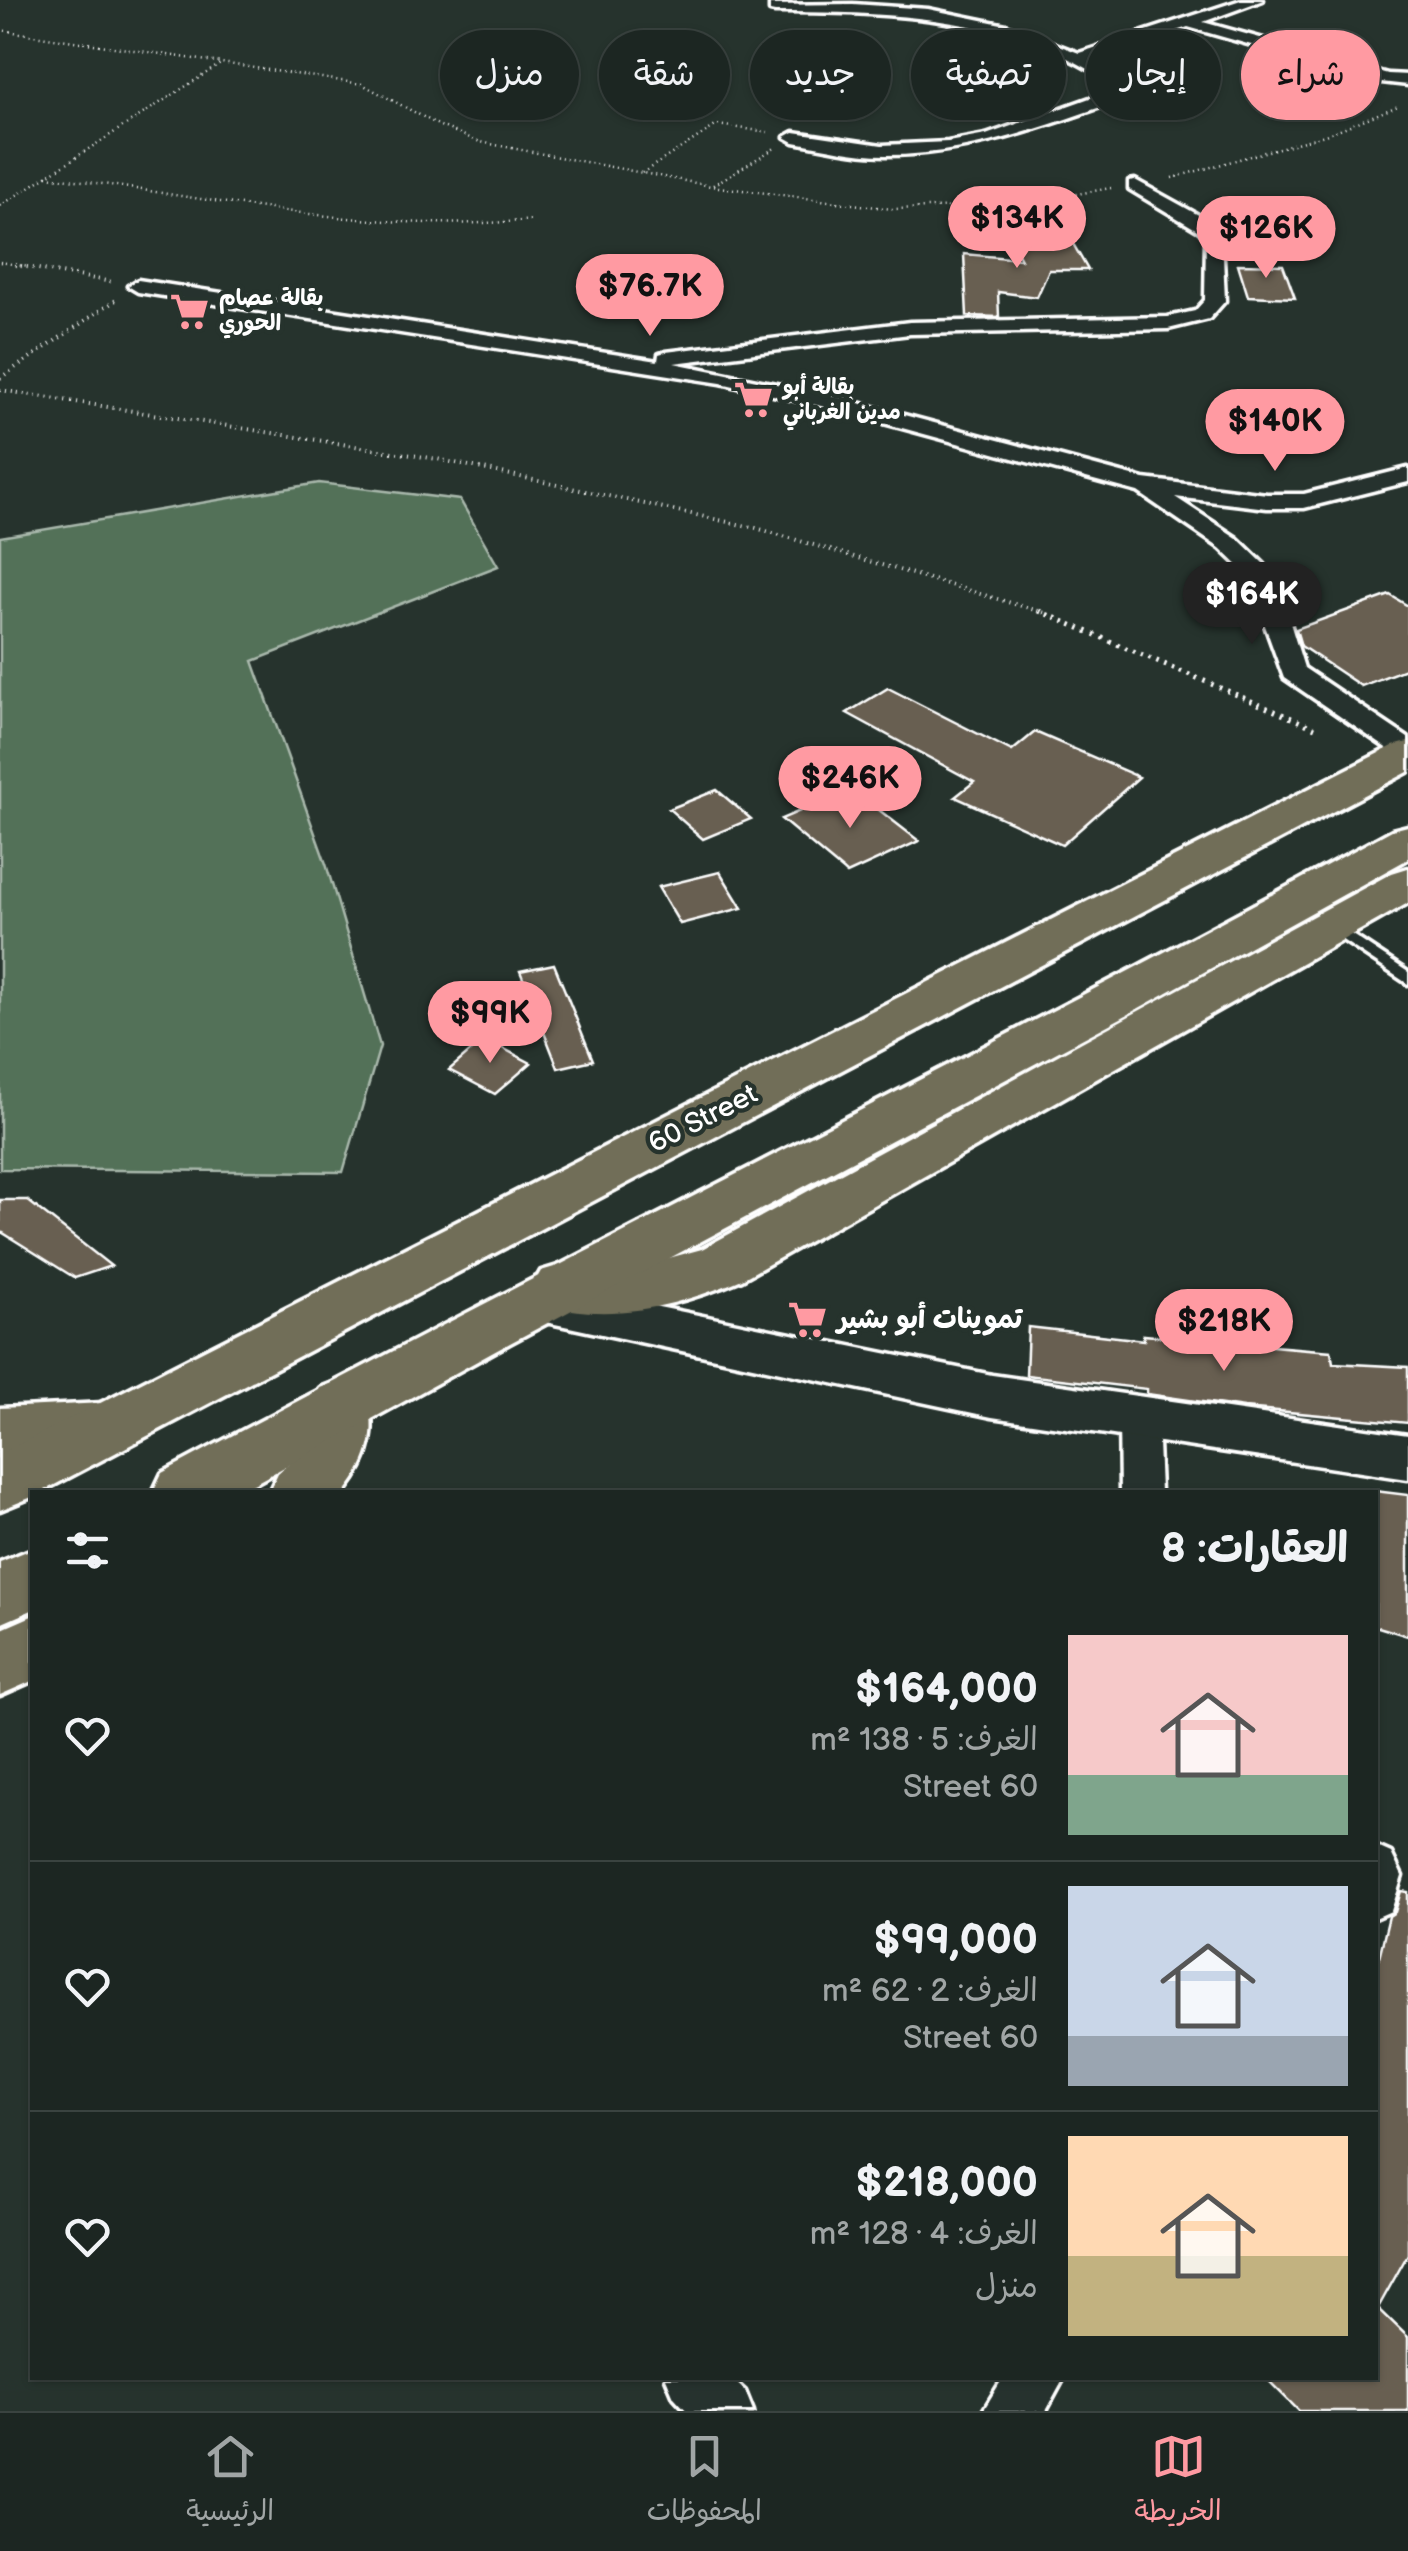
<!DOCTYPE html>
<html lang="ar">
<meta charset="utf-8">
<style>
:root{--surface:#1c2622;--page:#252e2a;--text:#f1f3f6;--muted:#a0a5a5;--line:#3a4340;--accent:#ff9aa2}
body{margin:0;font-family:"Balsamiq Sans","Playpen Sans Arabic",sans-serif;background:var(--page);color:var(--text);direction:rtl;height:100vh;display:flex;flex-direction:column;font-size:38px;white-space:nowrap}
*{box-sizing:border-box;margin:0}
p{font-size:32px;color:var(--muted)}
.icon{flex:none;width:55px;height:55px;fill:none;stroke:currentColor;stroke-width:2;stroke-linecap:round;stroke-linejoin:round}
.map{position:relative;flex:1;overflow:hidden;direction:ltr}
.side{position:absolute;left:30px;top:1490px;width:1348px;height:890px;display:flex;flex-direction:column;background:var(--surface);border-radius:0px;box-shadow:0 2px 8px #0004,0 0 0 2px var(--line);direction:rtl}
.side>*{flex:none}
.banner{position:absolute;left:30px;top:30px;width:1350px;height:90px;direction:rtl;display:flex;gap:20px}
.price{position:absolute;translate:-50% -85px;padding:0 22px;border-radius:35px;background:var(--accent);color:#111;font-size:32px;line-height:65px;filter:drop-shadow(0 2px 5px #0008)}
.price::after{content:'';position:absolute;left:50%;top:60px;width:30px;height:22px;margin-left:-15px;background:inherit;clip-path:polygon(0 0,100% 0,50% 100%)}
.price.selected{background:#222;color:#fff}
ul{padding:0;list-style:none}
li{display:flex;align-items:center;gap:30px;height:250px;padding:0 30px}
li+li{border-top:2px solid var(--line)}
li span{display:grid;place-items:center;flex:none;width:280px;height:200px;border-radius:0px;color:#555}
li>.icon{margin-inline-start:auto}
span .icon{width:120px;height:120px;fill:#fffc;stroke-width:1}
li b{font-size:42px}
h2{display:flex;justify-content:space-between;align-items:center;height:120px;padding:0 30px;font-size:42px}
.chip{padding:0 35px;border-radius:45px;background:var(--surface);box-shadow:0 2px 8px #0004,0 0 0 2px var(--line);font-size:35px;line-height:90px}
.chip.selected{background:var(--accent);color:#111}
.tabs{display:flex;justify-content:space-around;align-items:center;height:140px;border-top:2px solid var(--line);background:var(--surface);font-size:28px;color:var(--muted)}
.tabs a{display:grid;justify-items:center;gap:5px}
.tabs .selected{color:var(--accent)}
.map>svg:first-child{display:block}
</style>
<div class="map">
<svg width="1408" height="2411" viewBox="0 0 1408 2411">
<rect width="100%" height="100%" fill="#26332d"/>
<filter id="ink" filterUnits="userSpaceOnUse"><feTurbulence type="fractalNoise" baseFrequency=".01" numOctaves="2"/><feDisplacementMap in="SourceGraphic" scale="20" xChannelSelector="R" yChannelSelector="G"/><feConvolveMatrix kernelMatrix="1 2 1 2 8 2 1 2 1" color-interpolation-filters="sRGB"/></filter>
<g filter="url(#ink)">
<path fill="#537159" stroke="#a9b8ac" stroke-width="2.5" d="M319,483L460,500L498,566L253,661L326,864L380,1046L343,1172L0,1169V537Z"/>
<g fill="#675e51" stroke="#fff" stroke-width="2.5">
<path d="M1068,235L1088,270H1049L1037,297L998,292L999,317L967,316L964,254L1021,259L1010,237Z"/>
<path d="M1238,264L1283,265L1295,298L1248,296Z"/>
<path d="M1390,595L1408,606V668L1361,686L1301,646L1296,629Z"/>
<path d="M888,688L1012,751L1035,732L1139,777L1062,845L955,797L974,782L847,713Z"/>
<path d="M852,789L919,841L847,874L781,819Z"/>
<path d="M717,790L751,819L703,839L669,809Z"/>
<path d="M720,872L742,908L680,924L658,887Z"/>
<path d="M554,964L593,1060L558,1068L520,971Z"/>
<path d="M485,1039L531,1063L495,1094L449,1070Z"/>
<path d="M0,1200H27L111,1266L75,1278L0,1231Z"/>
<path d="M1028,1327L1144,1340L1143,1335L1331,1351L1333,1363L1408,1367V1423L1244,1408L1147,1394V1389L1026,1375Z"/>
<path d="M1375,1491L1408,1495V1636L1375,1626Z"/>
<path d="M1401,1891L1408,1892V2254L1378,2308L1408,2337V2411H1299L1266,2378H1375V1974L1389,1916L1395,1912Z"/>
</g>
<g fill="none" stroke-linecap="round" stroke-linejoin="round">
<defs>
<path id="lane" d="M1331,921L1408,972V984L1326,929L1323,926Z"/>
<g id="street">
<path d="M1241,0H1263L1203,22L1388,74L1408,75V85L1381,82L1188,27L1091,59L1133,84L1135,87L1126,98C1046,126 971,155 886,155C856,155 824,147 794,142L785,137L794,132L882,145L948,142L986,135L1118,88C1018,16 893,12 775,12L770,11V5L853,4L928,9L1006,25L1079,53Z"/>
<path d="M1135,180L1213,223L1222,235L1225,301L1209,319L1168,329L910,334L674,363L825,394L1144,479L1267,494H1304L1408,468V482L1304,508H1267L1175,497L1237,538L1264,564L1281,594L1304,668L1408,738V758L1398,756L1284,678L1246,573L1220,548L1138,492L821,406L721,383L138,292L128,286L138,280L658,361L659,354L666,352L910,322L1168,317L1195,311L1205,300L1206,239L1199,231L1129,189V181Z"/>
<path d="M1138,1401L1152,1406L1157,1417L1160,1492H1120L1119,1417L1124,1406Z"/>
<path d="M1375,1846L1391,1853L1402,1876L1391,1911L1375,1918Z"/>
<path d="M666,2378H731L745,2391L753,2411H687L674,2397Z"/>
<path d="M1003,2378H1064L1046,2411H983Z"/>
</g>
<path id="secondary" d="M536,1282L992,1375L1408,1435V1479L992,1417L536,1320L518,1315L511,1301L518,1287Z"/>
<g id="primary">
<path d="M1408,868V903L742,1279C679,1306 608,1324 541,1303L532,1287L541,1271L561,1265H643L702,1249L1392,873Z"/>
<path d="M341,1380L362,1388C381,1424 370,1461 345,1492H269L278,1473L308,1448L311,1405L320,1388Z"/>
<path d="M104,1403L126,1410L134,1428L126,1446L104,1453L0,1458V1408Z"/>
<path d="M32,1616V1681L0,1695V1630Z"/>
</g>
<g id="highway">
<path d="M1408,742V772L41,1492H32V1497L0,1510V1454L1393,746Z"/>
<path d="M1408,826V859L1121,1018L510,1343L239,1492H153L162,1473C570,1255 986,1052 1392,830Z"/>
<path d="M32,1549V1610L0,1624V1562Z"/>
</g>
</defs>
<use href="#lane" stroke="#fff" stroke-width="7"/>
<use href="#street" stroke="#fff" stroke-width="7"/>
<use href="#secondary" stroke="#fff" stroke-width="7"/>
<use href="#primary" stroke="#fff" stroke-width="7"/>
<use href="#highway" stroke="#fff" stroke-width="7"/>
<g stroke="#fff" stroke-width="2.5" stroke-dasharray="1 4" stroke-linecap="butt">
<path d="M0,30L362,84L440,126L480,142L711,186L892,209L1008,206L1111,188"/>
<path d="M642,173L717,125L768,132"/>
<path d="M47,176C205,197 373,235 533,220"/>
<path d="M1172,178L1325,135L1398,106"/>
<path d="M713,185L775,148"/>
<path d="M0,206L222,63"/>
<path d="M0,262L29,267"/>
</g>
<g stroke="#fff" stroke-width="4" stroke-dasharray="1 5" stroke-linecap="butt">
<path d="M15,265L112,282"/>
<path d="M0,378L116,300"/>
<path d="M0,390L437,459L756,528L1045,613"/>
</g>
<path stroke="#fff" stroke-width="5" stroke-dasharray="2.5 6" stroke-linecap="butt" d="M1039,611L1315,728"/>
<use href="#lane" fill="#26332d" fill-rule="evenodd"/>
<use href="#street" fill="#26332d" fill-rule="evenodd"/>
<use href="#secondary" fill="#26332d" fill-rule="evenodd"/>
<use href="#primary" fill="#716e59" fill-rule="evenodd"/>
<use href="#highway" fill="#716e59" fill-rule="evenodd"/>
</g>
</g>
<defs>
<symbol id="supermarket-bare" viewBox="-9 -9 18 18"><path d="M-6-5.5h2.5l.6 2H6L4.5 2H-2.5L-4.4-4H-6ZM-1.5 3.2a1.3 1.3 0 1 0 .1 0ZM3 3.2a1.3 1.3 0 1 0 .1 0Z" fill="#ff9aa2" stroke="#26332d" stroke-width="2.5" paint-order="stroke"/></symbol>
</defs>
<g fill-rule="evenodd">
<use href="#supermarket-bare" x="162" y="284" width="55" height="55"/>
<use href="#supermarket-bare" x="726" y="372" width="55" height="55"/>
<use href="#supermarket-bare" x="780" y="1292" width="55" height="55"/>
</g>
<g text-anchor="middle" dominant-baseline="central" stroke-width="9" stroke-linejoin="round" paint-order="stroke">
<g font-size="22" font-weight="bold" fill="#fff" stroke="#26332d" text-anchor="start">
<text x="219" y="298">بقالة عصام<tspan x="219" dy="25">الحوري</tspan></text>
<text x="783" y="387">بقالة أبو<tspan x="783" dy="25">مدين الغرباني</tspan></text>
</g>
<g font-size="28" fill="#fff" stroke="#26332d">
<text transform="translate(703 1119) rotate(-27)">60 Street</text>
</g>
<g font-size="28" font-weight="bold" fill="#fff" stroke="#26332d" text-anchor="start">
<text x="837" y="1319">تموينات أبو بشير</text>
</g>
</g>
</svg>
<b class="price" style="left:1017px;top:271px">$134K</b>
<b class="price" style="left:1266px;top:281px">$126K</b>
<b class="price" style="left:650px;top:339px">$76.7K</b>
<b class="price" style="left:1275px;top:474px">$140K</b>
<b class="price selected" style="left:1252px;top:647px">$164K</b>
<b class="price" style="left:850px;top:831px">$246K</b>
<b class="price" style="left:490px;top:1066px">$99K</b>
<b class="price" style="left:1224px;top:1374px">$218K</b>
<div class="banner">
<a class="chip selected">شراء</a>
<a class="chip">إيجار</a>
<a class="chip">تصفية</a>
<a class="chip">جديد</a>
<a class="chip">شقة</a>
<a class="chip">منزل</a>
</div>
<section class="side">
<h2>العقارات: 8<svg class="icon" aria-label="filters" viewBox="0 0 24 24"><path d="M4 7h16M4 17h16"/><circle cx="9" cy="7" r="2"/><circle cx="15" cy="17" r="2"/></svg></h2>
<ul>
<li><span style="background:linear-gradient(#f6c9c9 70%,#7fa58c 0)"><svg class="icon" aria-label="home" viewBox="0 0 24 24"><path d="M3 11l9-7 9 7M6 9v11h12V9"/></svg></span><div><b>$164,000</b><p>الغرف: 5 · 138 m²</p><p>60 Street</p></div><svg class="icon" aria-label="heart" viewBox="0 0 24 24"><path d="M12 20l-8-8c-3-5 5-10 8-4 3-6 11-1 8 4z"/></svg></li>
<li><span style="background:linear-gradient(#c9d6e8 75%,#9aa5b1 0)"><svg class="icon" aria-label="home" viewBox="0 0 24 24"><path d="M3 11l9-7 9 7M6 9v11h12V9"/></svg></span><div><b>$99,000</b><p>الغرف: 2 · 62 m²</p><p>60 Street</p></div><svg class="icon" aria-label="heart" viewBox="0 0 24 24"><path d="M12 20l-8-8c-3-5 5-10 8-4 3-6 11-1 8 4z"/></svg></li>
<li><span style="background:linear-gradient(#ffd9b3 60%,#c2b280 0)"><svg class="icon" aria-label="home" viewBox="0 0 24 24"><path d="M3 11l9-7 9 7M6 9v11h12V9"/></svg></span><div><b>$218,000</b><p>الغرف: 4 · 128 m²</p><p>منزل</p></div><svg class="icon" aria-label="heart" viewBox="0 0 24 24"><path d="M12 20l-8-8c-3-5 5-10 8-4 3-6 11-1 8 4z"/></svg></li>
</ul>
</section>
</div>
<nav class="tabs">
<a class="selected"><svg class="icon" aria-label="map" viewBox="0 0 24 24"><path d="M3 6l6-2 6 2 6-2v14l-6 2-6-2-6 2zM9 4v14M15 6v14"/></svg>الخريطة</a>
<a><svg class="icon" aria-label="saved" viewBox="0 0 24 24"><path d="M7 4h10v16l-5-4-5 4z"/></svg>المحفوظات</a>
<a><svg class="icon" aria-label="home" viewBox="0 0 24 24"><path d="M3 11l9-7 9 7M6 9v11h12V9"/></svg>الرئيسية</a>
</nav>
